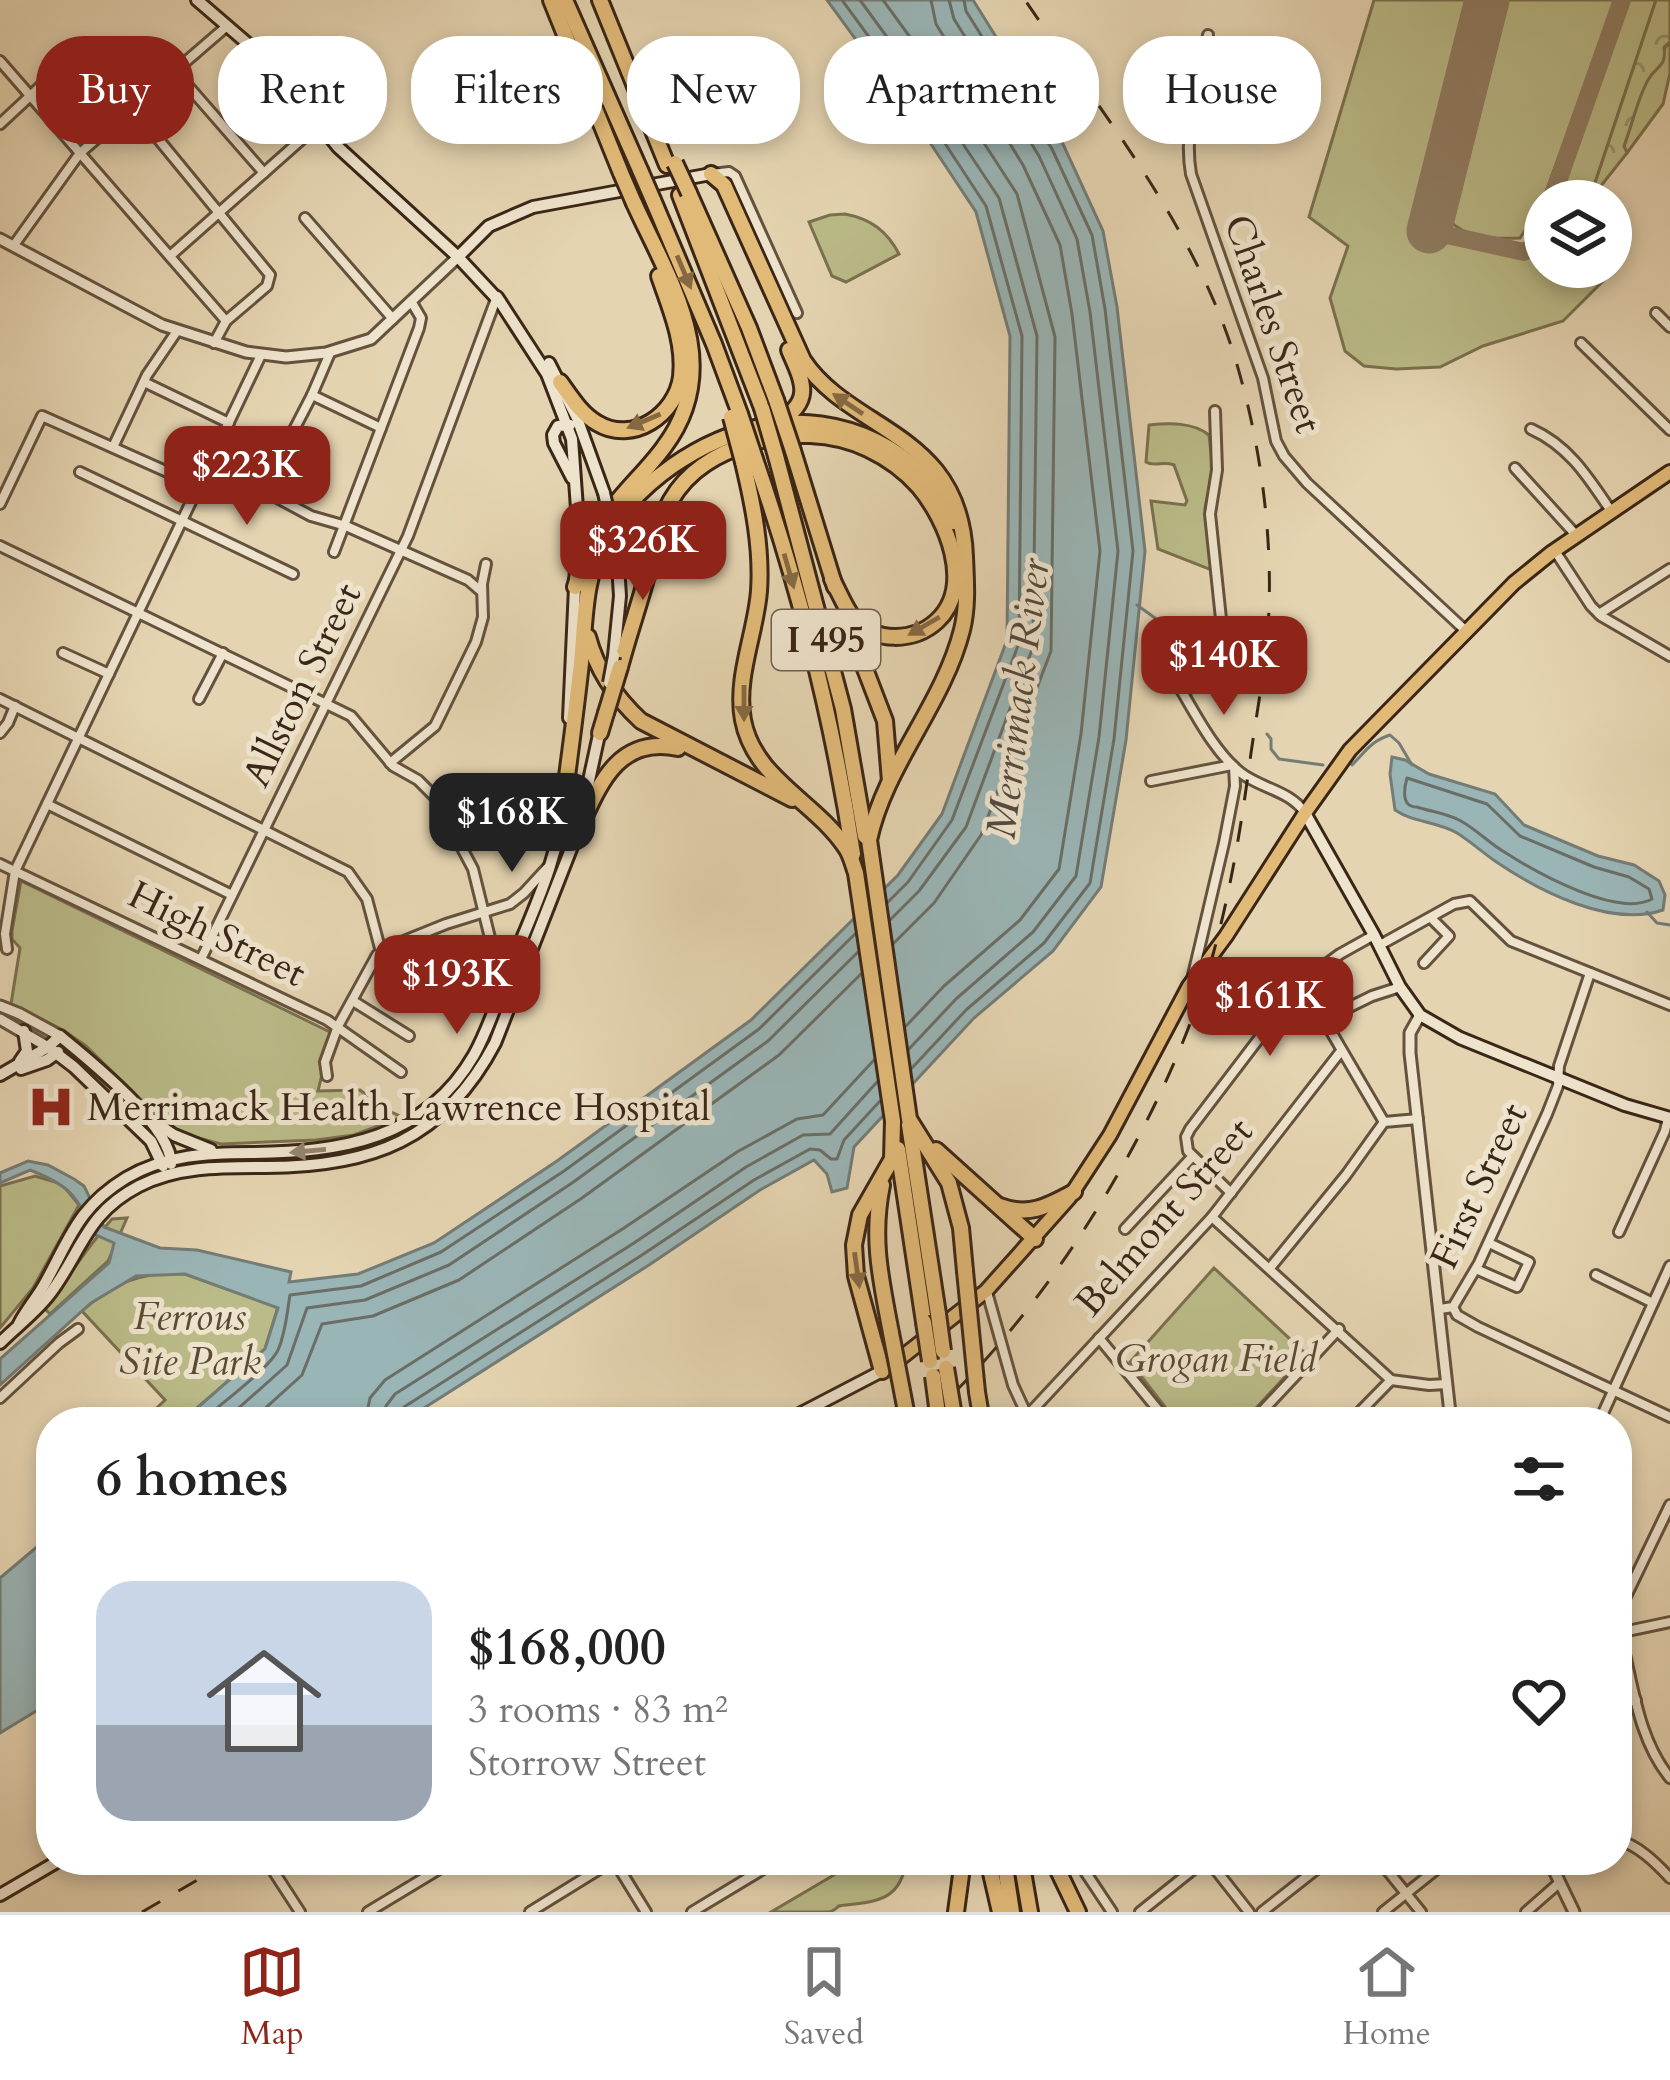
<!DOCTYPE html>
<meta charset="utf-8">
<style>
:root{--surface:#fff;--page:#f2f2f2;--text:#222;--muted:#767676;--line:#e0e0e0;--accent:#8f2418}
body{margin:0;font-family:Cardo,serif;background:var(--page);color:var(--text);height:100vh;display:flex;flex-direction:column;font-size:45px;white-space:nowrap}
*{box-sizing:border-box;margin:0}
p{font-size:39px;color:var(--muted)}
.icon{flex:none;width:66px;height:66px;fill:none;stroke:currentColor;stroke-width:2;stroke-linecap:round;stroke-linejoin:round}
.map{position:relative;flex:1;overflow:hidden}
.drawer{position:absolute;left:36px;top:1407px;width:1596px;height:468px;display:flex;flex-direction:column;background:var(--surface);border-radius:48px;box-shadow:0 6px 18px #0003}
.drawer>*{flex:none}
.banner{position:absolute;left:36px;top:36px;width:1599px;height:108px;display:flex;gap:24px}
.tools{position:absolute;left:1524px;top:180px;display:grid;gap:24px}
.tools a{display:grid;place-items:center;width:108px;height:108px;border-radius:50%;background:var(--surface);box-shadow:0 6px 18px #0003;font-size:60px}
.price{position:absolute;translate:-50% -102px;padding:0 27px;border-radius:24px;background:var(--accent);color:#fff;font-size:39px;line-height:78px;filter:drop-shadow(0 3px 6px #0008)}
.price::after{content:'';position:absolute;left:50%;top:72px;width:36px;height:27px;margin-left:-18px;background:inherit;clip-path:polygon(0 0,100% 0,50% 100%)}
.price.selected{background:#222;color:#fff}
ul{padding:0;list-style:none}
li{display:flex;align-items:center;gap:36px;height:300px;padding:0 60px}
li span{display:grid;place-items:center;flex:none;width:336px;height:240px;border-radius:36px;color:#555}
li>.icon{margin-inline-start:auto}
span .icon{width:144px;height:144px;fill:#fffc;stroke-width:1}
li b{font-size:51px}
h2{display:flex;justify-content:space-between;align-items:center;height:144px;padding:0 60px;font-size:51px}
.pill{padding:0 42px;border-radius:48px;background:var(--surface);box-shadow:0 6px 18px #0003;font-size:42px;line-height:108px}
.pill.selected{background:var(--accent);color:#fff}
.tab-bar{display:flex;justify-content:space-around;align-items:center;height:168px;border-top:3px solid var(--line);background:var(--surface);font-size:33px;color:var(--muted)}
.tab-bar a{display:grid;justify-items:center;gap:6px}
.tab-bar .selected{color:var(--accent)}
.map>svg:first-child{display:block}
</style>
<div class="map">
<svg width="1670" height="1912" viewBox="0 0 1670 1912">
<defs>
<pattern id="forest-crowns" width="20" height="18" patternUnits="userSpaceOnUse" patternTransform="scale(3)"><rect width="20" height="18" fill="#babb88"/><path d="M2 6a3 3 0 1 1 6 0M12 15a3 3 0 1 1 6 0" fill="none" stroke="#98986e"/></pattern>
</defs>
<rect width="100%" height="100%" fill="#e5d4b1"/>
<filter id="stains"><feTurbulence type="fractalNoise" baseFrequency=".00167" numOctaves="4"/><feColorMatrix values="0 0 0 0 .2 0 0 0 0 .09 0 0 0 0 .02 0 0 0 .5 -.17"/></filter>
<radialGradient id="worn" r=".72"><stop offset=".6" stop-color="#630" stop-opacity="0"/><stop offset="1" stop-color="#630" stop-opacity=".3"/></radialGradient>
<g fill="#babb88" stroke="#7a7050" stroke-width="3">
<path d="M1374,0H1470L1411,231L1520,258L1536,251L1545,233V267H1608L1610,274L1563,321L1483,346L1440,367L1396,369L1364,366L1345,351L1330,298L1348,246L1309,217Z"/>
<path d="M1503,0H1616L1540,208L1520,238C1495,239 1465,239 1448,219Z"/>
<path d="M1627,0H1656L1589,201H1556Z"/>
<path d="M1670,42V73L1663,104L1627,153L1624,146C1636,112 1645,68 1670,42Z"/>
<path d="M845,214C871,219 887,231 899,254L846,282L832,276L809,222L830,215Z"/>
<path d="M1149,425C1169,423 1193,422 1209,435L1213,471L1205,508L1214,571L1158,549L1151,501L1185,505L1187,501L1174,465C1164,461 1154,467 1146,462Z"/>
<path d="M21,881L332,1033L318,1091L360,1090L385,1109L402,1117L354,1135L316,1140L221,1144L187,1135L162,1121L86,1046L63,1030L11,1004L20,948L12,939V931Z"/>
<path d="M35,1176L62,1184L79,1205L33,1288L0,1328V1186Z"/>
<path d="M127,1218L108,1261L50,1314L44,1308C68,1279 87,1247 112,1219Z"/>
<path d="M1214,1268L1306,1354L1243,1422H1177L1130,1362Z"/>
<path d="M165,1273L185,1274L278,1307L265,1349L181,1422H142L165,1400L82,1311C110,1286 130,1277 165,1273Z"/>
<path d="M833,1860H906C902,1898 879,1902 846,1905C832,1906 842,1908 829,1912C812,1912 789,1912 771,1912L839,1872Z"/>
</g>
<path fill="url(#forest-crowns)" stroke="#7a7050" stroke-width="3" d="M1656,0H1670V42L1664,47C1667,68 1656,65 1648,80C1637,100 1632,125 1624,146L1627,153L1589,201Z"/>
<g fill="#9ab5b6" stroke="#747c76" stroke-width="3">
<path d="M827,0H973L1063,144L1103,231L1117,307L1145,551L1126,740L1101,887L1053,951L974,1018L854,1147L847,1188L832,1192L827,1174L814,1160L760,1190L649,1265L402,1422H181L265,1349L278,1308L185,1274L136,1276L91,1303L0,1385V1359L109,1263L114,1243L94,1234C78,1196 69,1185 30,1170L0,1183V1173L28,1161L48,1165L74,1179L84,1186L104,1227L160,1248L197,1250L291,1272L289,1282L358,1274L434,1243L557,1161L751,1020L898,875L942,814L1007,640L1010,336L976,212L919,126Z"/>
<path d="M1392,757L1405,760L1429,774L1495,794L1524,825L1598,856L1634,865L1659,881L1665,895L1663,910C1610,928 1539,891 1495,861C1482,852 1470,841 1457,833C1437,821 1414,823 1395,810L1390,774Z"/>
<path d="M51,1535V1702L0,1733V1578Z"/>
</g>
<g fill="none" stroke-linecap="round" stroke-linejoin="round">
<g stroke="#6a6e66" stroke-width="3">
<path d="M842,0L929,119L986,206L1022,336L1019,643L952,820L908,882L888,902"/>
<path d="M860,0L941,111L999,198L1037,336L1033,647L966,827L919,891L890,920"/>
<path d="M883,0L956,100L1017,194L1055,337L1051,651L981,835L934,903L894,943"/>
<path d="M1407,778L1487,804L1520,836L1594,867L1629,877L1649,889L1652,899C1618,918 1537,873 1506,853C1490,844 1477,830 1461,821C1446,813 1432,812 1417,807C1414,807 1410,806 1408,804C1402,797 1405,785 1407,778Z"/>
<path d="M906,1026L944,986L1020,920L1059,869L1081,734L1100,551L1072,314L1060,245L1023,165L936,24L931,0"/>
<path d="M909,1049L956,999L1033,932L1076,876L1099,737L1118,551L1090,312L1077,239L1039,156L954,19L949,0"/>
<path d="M912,1068L966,1010L1044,943L1090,883L1114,739L1133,551L1105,309L1092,235L1052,149L966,11L964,0"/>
<path d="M200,1422C217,1407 269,1369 278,1350C286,1332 287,1312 290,1295L361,1286L441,1252L564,1171L759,1029L855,934"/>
<path d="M223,1422L287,1365L307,1308L365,1300L449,1265L572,1183L768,1041L858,952"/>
<path d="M250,1422L302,1375L322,1324L373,1316L459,1280L582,1198L779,1055L861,974"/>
<path d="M365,1422L370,1398L385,1380L624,1228L737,1152L797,1119L823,1115L874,1060"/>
<path d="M383,1422L386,1406L395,1394L634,1243L746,1167L803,1135L830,1134L877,1082"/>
<path d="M398,1422L399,1414L404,1407L642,1255L754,1180L810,1149L820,1150L831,1159H837L844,1140L880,1101"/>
</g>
<g stroke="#747c76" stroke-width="3">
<path d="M1137,605L1155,618"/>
<path d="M1267,734L1271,739V749L1279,759L1323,765"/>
<path d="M1352,765C1365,752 1371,741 1390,735L1399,743L1412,765"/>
<path d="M1647,912L1657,923L1670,925"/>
</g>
<g stroke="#907d64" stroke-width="18">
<path d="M1551,201L1622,0"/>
<path d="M1429,231L1524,252L1535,245L1545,217"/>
</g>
<path stroke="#907d64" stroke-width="45" d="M1429,231L1487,0"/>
<defs>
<g id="minor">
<path d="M1208,35C1199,80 1183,129 1191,174L1263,378L1276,441L1284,456L1307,483L1466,631"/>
<path d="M0,61L226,321"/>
<path d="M175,71L264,173"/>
<path d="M132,107L270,275L267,286L226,321L214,343"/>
<path d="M0,124L71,58"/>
<path d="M712,174L729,172L735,176L797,313"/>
<path d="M305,218L393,319"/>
<path d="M14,245L80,153L227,26"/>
<path d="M170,256L319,124"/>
<path d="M1656,313L1670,327"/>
<path d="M1581,343L1670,430"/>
<path d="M330,353L312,395L269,478L268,485L270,494L311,516L346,526L468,580L482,592"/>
<path d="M144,382L229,423"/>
<path d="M312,395L381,428"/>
<path d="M1531,429C1569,446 1588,477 1611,511"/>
<path d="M220,442L276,464"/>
<path d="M113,447L147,375L177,331"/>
<path d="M1515,468L1576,535"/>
<path d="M80,472L293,574"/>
<path d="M0,504L42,416L199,486"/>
<path d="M0,546L351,716L393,766L418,780L435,797L473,869L490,938L501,953L525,965"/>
<path d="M1555,551L1591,606L1601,616L1670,656"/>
<path d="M334,552L419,328L421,318L411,301"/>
<path d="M1599,614L1670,569"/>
<path d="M1153,646C1182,683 1205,745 1241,773C1260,788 1291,791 1305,813"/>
<path d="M63,653L109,674"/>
<path d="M1184,692C1205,678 1218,663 1223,638L1210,514L1217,470L1215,411"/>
<path d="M0,699L348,872L367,899L381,952"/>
<path d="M199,699L223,653"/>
<path d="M0,733L8,723L15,706"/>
<path d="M390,763L435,726L476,642L483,617L482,584L486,564"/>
<path d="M1151,781L1232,765"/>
<path d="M47,804L232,895"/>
<path d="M0,864L327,1020L401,1072"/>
<path d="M1380,945L1454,904L1470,901L1511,941L1670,1005"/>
<path d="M7,949L5,934L15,871L261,355"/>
<path d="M201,959L408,536L496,299"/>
<path d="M1424,963L1449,936L1431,918"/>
<path d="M1193,975L1224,843L1235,786L1234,767"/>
<path d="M1302,982L1384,1122"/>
<path d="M353,1001L409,1036"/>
<path d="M1323,1020L1372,996L1400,987"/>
<path d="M327,1076L325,1062L338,1026L377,955L394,945L446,924L510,904L524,893L547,868"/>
<path d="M1231,1193L1188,1151L1186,1137L1190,1129L1302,982L1340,954L1374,935"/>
<path d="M1212,1217L1391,1380L1429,1385L1447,1384"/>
<path d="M1125,1229L1192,1157"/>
<path d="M1619,1232L1665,1131L1668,1118"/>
<path d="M1270,1268L1346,1175L1384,1122L1418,1119"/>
<path d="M1476,1269L1517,1287L1529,1262L1489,1243"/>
<path d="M1596,1275L1653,1303"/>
<path d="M987,1292L1013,1385L1030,1422"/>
<path d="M1453,1307L1457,1315L1478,1327L1670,1417"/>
<path d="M1440,1309L1453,1307L1479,1263L1547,1114L1558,1086L1559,1066L1590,973"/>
<path d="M1099,1338L1168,1422"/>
<path d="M0,1398L59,1343L78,1329"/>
<path d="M1027,1416L1212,1217L1341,1051"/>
<path d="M1252,1422L1339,1329"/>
<path d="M1350,1422L1391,1380"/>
<path d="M1599,1422L1670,1266"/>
<path d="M1617,1615L1670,1505"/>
<path d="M1618,1633L1670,1622"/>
<path d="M1620,1633C1633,1682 1637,1738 1670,1778"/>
<path d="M1617,1704L1636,1700"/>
<path d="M1617,1840C1637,1844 1656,1863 1670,1878"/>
<path d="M283,1860L274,1865V1872L300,1912"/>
<path d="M614,1860L646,1912"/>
<path d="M1090,1860L1082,1867L1112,1912"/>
<path d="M1208,1860L1249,1912"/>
<path d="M1379,1860L1421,1912"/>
<path d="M368,1912L454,1860"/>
<path d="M530,1912L614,1860"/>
<path d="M692,1912L778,1860"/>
<path d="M1140,1912L1205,1860"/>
<path d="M1262,1912L1328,1860"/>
<path d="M1383,1912L1448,1860"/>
<path d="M1526,1912L1559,1883"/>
</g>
<g id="tertiary">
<path d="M0,239L162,325L246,352L286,357L326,353L371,339L458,257"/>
<path d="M0,1006L20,1014L60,1036"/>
<path d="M1420,1015L1410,1033V1053L1451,1422"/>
<path d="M0,1019L48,1047"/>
<path d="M1549,1860L1574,1912"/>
</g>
<g id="secondary">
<path d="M197,0L254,49L287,84L338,147L458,257L500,302"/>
<path d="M458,257L489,226L533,207L711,174"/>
<path d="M497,297L547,374L572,439L578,522L569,718"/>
<path d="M549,363L577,418L604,493"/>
<path d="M570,425L558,426L553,435L554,443L572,478"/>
<path d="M614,656L620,596L617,550"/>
<path d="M1305,813L1374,935L1400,987L1420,1015L1460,1038L1625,1105L1670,1118"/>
<path d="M48,1047L74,1067L151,1141L163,1166"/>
<path d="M20,1061L27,1051L24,1031"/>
<path d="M21,1069L47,1060L58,1052"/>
<path d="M0,1075L48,1047L60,1036C90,1061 171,1125 171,1164"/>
<path d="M158,1124L174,1135L211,1150"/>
<path d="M19,1324C26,1310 36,1299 44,1285C70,1239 77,1208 126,1178C165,1155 207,1153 251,1153C340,1152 425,1140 474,1055C489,1028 498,999 509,970C532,913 560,858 564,796"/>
<path d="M0,1343C18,1325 38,1311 52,1291C83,1248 87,1213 139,1186C178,1166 223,1167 266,1167C371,1167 444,1140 495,1043L578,831L600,730"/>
<path d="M784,1422L882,1371"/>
<path d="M0,1895L60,1860"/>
</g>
<path id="trunk" d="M893,1364L986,1291L1069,1198L1110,1135L1189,986L1226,936L1305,813L1350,750L1514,583L1551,553L1670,472"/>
<g id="motorway">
<path d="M551,0L621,173"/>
<path d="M565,0L640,170"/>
<path d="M600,0L667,165"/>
<path d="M711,174L724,185L803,360C836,410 899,425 936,471C956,496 964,526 965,557C966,582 968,606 962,630C943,705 885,765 869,840L909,1119L949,1183L961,1228L965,1271"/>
<path d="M689,193L749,328L776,400"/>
<path d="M680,195L762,408"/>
<path d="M653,200L714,344L740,414"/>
<path d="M560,382C571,397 581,414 597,423C633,445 676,414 681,377C685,342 670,308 659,276"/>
<path d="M778,422C814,401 803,382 789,350"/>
<path d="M793,451L835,587"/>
<path d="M776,456L843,709L865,836"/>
<path d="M755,459C799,587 833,720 853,854"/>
<path d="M743,462C753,504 762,548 759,591C756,632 735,678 743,720C754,779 815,801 846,848C851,855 853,865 856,873L893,1121L892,1159L860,1215L854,1245L856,1276L882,1371"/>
<path d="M575,587C582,563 589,540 604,519C621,493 646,472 664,447C726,365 670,282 634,203"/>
<path d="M844,614L885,721L890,781"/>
<path d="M588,637C597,671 615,697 641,721L792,799"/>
<path d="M620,667C628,637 638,608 646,579C654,553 657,524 671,500C689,469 718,453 751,443C789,431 832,432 868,449C887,458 905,471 919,487C946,519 975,586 937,621C914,642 875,643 854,619C845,608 839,592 832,579"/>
<path d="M600,733L606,713"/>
<path d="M564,799C570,754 576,709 581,663C585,621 584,577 605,539C636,482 702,438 764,426C839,411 924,449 953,522"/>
<path d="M578,831C599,786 617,735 678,748"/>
<path d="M909,1125L938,1314"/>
<path d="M898,1149L924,1322"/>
<path d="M936,1150L1035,1239"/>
<path d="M882,1185C871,1239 881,1280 891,1333"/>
<path d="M1000,1206C1029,1217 1048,1206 1074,1192"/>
<path d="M977,1392L982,1422"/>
<path d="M988,1860L1000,1912"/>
<path d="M1004,1860L1012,1912"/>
<path d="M1021,1860L1030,1912"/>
<path d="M1053,1860L1078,1912"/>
<path d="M956,1912L963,1860"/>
</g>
</defs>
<use href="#minor" stroke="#65523e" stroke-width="14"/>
<use href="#tertiary" stroke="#65523e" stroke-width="15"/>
<use href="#secondary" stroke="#3a2617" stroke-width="16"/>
<use href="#trunk" stroke="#3a2617" stroke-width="18"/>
<use href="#motorway" stroke="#3a2617" stroke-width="20"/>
<use href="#minor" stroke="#eee3cc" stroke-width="8"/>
<use href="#tertiary" stroke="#eee3cc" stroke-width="9"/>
<use href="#secondary" stroke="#eee3cc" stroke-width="10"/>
<use href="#trunk" stroke="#e2ba78" stroke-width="12"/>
<use href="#motorway" stroke="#e2ba78" stroke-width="14"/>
<g stroke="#3a2617" stroke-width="3" stroke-dasharray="21 21" stroke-linecap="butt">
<path d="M923,1422C1048,1312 1167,1117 1212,958C1231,891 1242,821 1251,753C1258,705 1267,657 1269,609C1272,526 1259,437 1235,358C1194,226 1102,113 1025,0"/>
<path d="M142,1912L232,1860"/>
</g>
<defs>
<g id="secondary-bridge">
<path d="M604,493L617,550"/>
<path d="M609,683L614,656"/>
</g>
<g id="motorway-bridge">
<path d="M675,163L689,193"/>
<path d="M640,170L653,200"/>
<path d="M621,173L634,203"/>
<path d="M776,400L793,451"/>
<path d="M762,408L776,456"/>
<path d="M740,414L755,459"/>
<path d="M731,417L743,462"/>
<path d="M606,713L620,667"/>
<path d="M965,1271L977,1392"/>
<path d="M938,1314L943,1351"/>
<path d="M924,1322L930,1361"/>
<path d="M891,1333L908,1422"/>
<path d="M946,1368L955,1422"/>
<path d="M933,1376L939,1422"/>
</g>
</defs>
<use href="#secondary-bridge" stroke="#3a2617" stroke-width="16" stroke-linecap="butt"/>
<use href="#motorway-bridge" stroke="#3a2617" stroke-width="20" stroke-linecap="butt"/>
<use href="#secondary-bridge" stroke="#eee3cc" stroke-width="10"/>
<use href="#motorway-bridge" stroke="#e2ba78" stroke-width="14"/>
</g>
<defs><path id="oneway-solid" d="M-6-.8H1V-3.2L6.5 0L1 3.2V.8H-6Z" transform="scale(3)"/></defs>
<g fill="#866943">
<use href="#oneway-solid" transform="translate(684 272) rotate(67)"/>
<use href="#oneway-solid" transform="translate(848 404) rotate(-146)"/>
<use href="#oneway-solid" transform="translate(644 421) rotate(157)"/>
<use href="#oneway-solid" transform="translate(789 571) rotate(74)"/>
<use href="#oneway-solid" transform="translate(924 626) rotate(150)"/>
<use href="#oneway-solid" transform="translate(744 703) rotate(90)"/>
<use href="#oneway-solid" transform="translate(857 1270) rotate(82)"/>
</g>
<use fill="#948472" href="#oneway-solid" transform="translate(308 1151) rotate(175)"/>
<defs>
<symbol id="hospital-bare" viewBox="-9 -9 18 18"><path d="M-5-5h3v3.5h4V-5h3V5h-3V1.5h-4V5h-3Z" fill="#8f2418" stroke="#eee3cc" stroke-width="2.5" paint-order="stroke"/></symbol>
</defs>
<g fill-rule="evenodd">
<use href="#hospital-bare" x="18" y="1074" width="66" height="66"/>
</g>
<g text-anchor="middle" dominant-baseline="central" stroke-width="10" stroke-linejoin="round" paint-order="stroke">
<rect fill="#eee3cc" stroke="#705f4d" stroke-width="3" x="772" y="610" width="108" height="60" rx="9"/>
<g font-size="36" font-weight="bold" fill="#3a2617">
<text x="826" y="640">I 495</text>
</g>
<g font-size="39" fill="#3a2617" stroke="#eee3cc">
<text transform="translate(1273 324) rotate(71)">Charles Street</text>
<text transform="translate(302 685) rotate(-64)">Allston Street</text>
<text transform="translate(217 934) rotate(26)">High Street</text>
<text transform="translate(1479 1186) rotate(-65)">First Street</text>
<text transform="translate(1164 1217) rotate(-49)">Belmont Street</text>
</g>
<g font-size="39" fill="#3a2617" stroke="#eee3cc" text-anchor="start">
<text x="87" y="1107">Merrimack Health Lawrence Hospital</text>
</g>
<g font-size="39" font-style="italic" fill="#5a4b33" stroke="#eee3cc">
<text x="190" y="1316">Ferrous<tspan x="190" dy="45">Site Park</tspan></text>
<text x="1216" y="1358">Grogan Field</text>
</g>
<g font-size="42" font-style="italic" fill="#524a3f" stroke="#eee3cc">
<text transform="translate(1018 699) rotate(-83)">Merrimack River</text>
</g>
</g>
<rect width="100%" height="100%" filter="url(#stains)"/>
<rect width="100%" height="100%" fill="url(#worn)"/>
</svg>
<div class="tools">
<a><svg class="icon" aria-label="layers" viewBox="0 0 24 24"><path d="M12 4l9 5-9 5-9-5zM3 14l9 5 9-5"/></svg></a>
</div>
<b class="price" style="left:247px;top:528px">$223K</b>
<b class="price" style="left:643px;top:603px">$326K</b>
<b class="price" style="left:1224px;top:718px">$140K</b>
<b class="price selected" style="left:512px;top:875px">$168K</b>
<b class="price" style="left:457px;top:1037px">$193K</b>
<b class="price" style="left:1270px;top:1059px">$161K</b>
<div class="banner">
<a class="pill selected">Buy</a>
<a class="pill">Rent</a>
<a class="pill">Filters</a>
<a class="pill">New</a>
<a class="pill">Apartment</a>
<a class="pill">House</a>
</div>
<section class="drawer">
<h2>6 homes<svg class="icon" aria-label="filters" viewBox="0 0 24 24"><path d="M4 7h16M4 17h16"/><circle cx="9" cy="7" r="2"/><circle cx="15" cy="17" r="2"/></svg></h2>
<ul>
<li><span style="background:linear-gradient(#c9d6e8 60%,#9aa5b1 0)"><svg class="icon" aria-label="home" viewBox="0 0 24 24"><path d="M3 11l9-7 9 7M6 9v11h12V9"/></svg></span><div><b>$168,000</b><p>3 rooms · 83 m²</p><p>Storrow Street</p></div><svg class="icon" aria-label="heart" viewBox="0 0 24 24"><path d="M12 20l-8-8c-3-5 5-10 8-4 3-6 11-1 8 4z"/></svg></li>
</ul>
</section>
</div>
<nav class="tab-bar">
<a class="selected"><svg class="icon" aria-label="map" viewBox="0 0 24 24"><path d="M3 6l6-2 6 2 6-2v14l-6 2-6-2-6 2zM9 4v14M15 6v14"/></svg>Map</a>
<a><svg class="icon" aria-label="saved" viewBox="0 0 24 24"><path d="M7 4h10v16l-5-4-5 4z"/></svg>Saved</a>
<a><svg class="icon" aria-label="home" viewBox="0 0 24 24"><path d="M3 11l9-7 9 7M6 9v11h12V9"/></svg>Home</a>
</nav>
